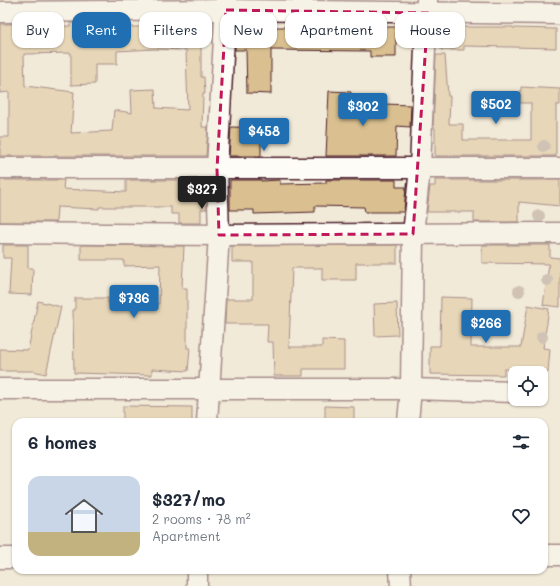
<!DOCTYPE html>
<meta charset="utf-8">
<style>
:root{--surface:#fff;--page:#f6f6f7;--text:#1f2937;--muted:#747a83;--accent:#1f6fb2}
body{margin:0;font-family:Mali,sans-serif;background:var(--page);color:var(--text);height:100vh;display:flex;flex-direction:column;font-size:15px;white-space:nowrap}
*{box-sizing:border-box;margin:0}
p{font-size:13px;color:var(--muted)}
.icon{flex:none;width:22px;height:22px;fill:none;stroke:currentColor;stroke-width:2;stroke-linecap:round;stroke-linejoin:round}
.map{position:relative;flex:1;overflow:hidden}
.panel{position:absolute;left:12px;top:418px;width:536px;height:156px;display:flex;flex-direction:column;background:var(--surface);border-radius:12px;box-shadow:0 1px 3px #0004}
.panel>*{flex:none}
.banner{position:absolute;left:12px;top:12px;width:536px;height:36px;display:flex;gap:8px}
.controls{position:absolute;left:508px;top:366px;display:grid;gap:8px}
.controls a{display:grid;place-items:center;width:40px;height:40px;border-radius:8px;background:var(--surface);box-shadow:0 1px 3px #0004;font-size:20px}
.price{position:absolute;translate:-50% -34px;padding:0 9px;border-radius:4px;background:var(--accent);color:#fff;font-size:13px;line-height:26px;filter:drop-shadow(0 1px 2px #0008)}
.price::after{content:'';position:absolute;left:50%;top:24px;width:12px;height:9px;margin-left:-6px;background:inherit;clip-path:polygon(0 0,100% 0,50% 100%)}
.price.on{background:#222;color:#fff}
ul{padding:0;list-style:none}
li{display:flex;align-items:center;gap:12px;height:100px;padding:0 16px}
li span{display:grid;place-items:center;flex:none;width:112px;height:80px;border-radius:12px;color:#555}
li>.icon{margin-inline-start:auto}
span .icon{width:48px;height:48px;fill:#fffc;stroke-width:1}
li b{font-size:17px}
h2{display:flex;justify-content:space-between;align-items:center;height:48px;padding:0 16px;font-size:17px}
.tag{padding:0 14px;border-radius:12px;background:var(--surface);box-shadow:0 1px 3px #0004;font-size:14px;line-height:36px}
.tag.on{background:var(--accent);color:#fff}
.map>svg:first-child{display:block}
</style>
<div class="map">
<svg width="560" height="586" viewBox="0 0 560 586">
<rect width="100%" height="100%" fill="#f2ead8"/>
<filter id="ink" filterUnits="userSpaceOnUse"><feTurbulence type="fractalNoise" baseFrequency=".025" numOctaves="2"/><feDisplacementMap in="SourceGraphic" scale="8" xChannelSelector="R" yChannelSelector="G"/><feConvolveMatrix kernelMatrix="1 2 1 2 8 2 1 2 1" color-interpolation-filters="sRGB"/></filter>
<g filter="url(#ink)">
<g fill="#dac090" stroke="#4a1f2b" fill-rule="evenodd">
<path d="M117,22V27H201V77H204L205,94H203L202,127H208L206,156H0V137H9V92L0,93V24H21L22,27L70,26V23ZM154,49L186,50L188,110L156,108L155,89L131,90L132,113L114,110L112,131L71,133L74,92L25,86L24,54L71,53V85L95,84V64H117V51Z"/>
<path d="M236,24H267V27H396V57H370V51L271,50V94L247,93L246,50H235Z"/>
<path d="M441,27H513V28L556,29V48L464,46V50H441Z"/>
<path d="M436,55H445L448,96H450L449,124H463V140H531V103H520L521,87L560,89V105H556V156H435V128H433Z"/>
<path d="M329,91L351,92L350,103H384V104L411,105L410,127L397,126L396,156H326Z"/>
<path d="M231,127L261,128V156H229Z"/>
<path d="M0,180H64L63,189L126,192V180H199V187H206L207,209H201V223H179V214H171V207H99V209L57,207L56,222H0Z"/>
<path d="M230,180H261V181L280,180V184L326,183V180H396V187H406L404,212H365L364,207L315,206V212L254,214V210H230Z"/>
<path d="M435,180H560V206L519,202V222H474V212H427L430,186H435Z"/>
<path d="M3,245H28V268H33L32,295L9,294L11,258H3Z"/>
<path d="M81,245L184,246L182,288H187V348H190L188,371L152,369V375L74,373L73,310H75V298H108V303L159,304L160,265L124,266V260H81Z"/>
<path d="M397,245V263H356V280H322V268H292L289,347H322V340L344,341V369H303V376H274L273,342H267L268,324H225L226,299H253V262H232V246Z"/>
<path d="M482,245H550V257L560,258V307L543,305L549,264L482,263Z"/>
<path d="M441,297L472,298L471,347H521L528,305L549,309L543,348L550,349L548,373L504,369V375L430,374V346H440Z"/>
<path d="M38,301L61,307L46,374L33,371H0V349L28,350Z"/>
<path d="M397,303L398,335L375,336L374,304Z"/>
<path d="M123,406L192,407V422H123Z"/>
<path d="M325,406L354,407V422H325Z"/>
</g>
<g fill="none" stroke-linecap="round" stroke-linejoin="round">
<defs>
<g id="street">
<path d="M0,12L226,10L560,14"/>
<path d="M0,168H560"/>
<path d="M0,233L219,235L560,233"/>
<path d="M0,389H411L515,392"/>
<path d="M207,422L219,235L217,169L226,0"/>
<path d="M408,422L411,389L413,234L420,168L427,0"/>
<path d="M544,555H560"/>
<path d="M0,558H16"/>
<path d="M197,570V586"/>
<path d="M400,570L401,586"/>
</g>
</defs>
<use href="#street" stroke="#4a1f2b" stroke-width="23"/>
<use href="#street" stroke="#fdfcf7" stroke-width="20"/>
</g>
<g fill="#a69589">
<circle cx="544" cy="146" r="6"/>
<circle cx="539" cy="216" r="6"/>
<circle cx="547" cy="280" r="6"/>
<circle cx="519" cy="291" r="6"/>
<circle cx="542" cy="337" r="6"/>
</g>
</g>
<path d="M0 0H560V586H0ZM226,10L428,13L413,234L219,235L217,169Z" fill="#f2ead8" fill-opacity=".55" fill-rule="evenodd"/>
<path fill="none" stroke="#c2185b" stroke-width="3" stroke-dasharray="8 5" stroke-linejoin="round" d="M226,10L428,13L413,234L219,235L217,169Z"/>
</svg>
<div class="controls">
<a><svg class="icon" aria-label="locate" viewBox="0 0 24 24"><circle cx="12" cy="12" r="6"/><path d="M12 2v4M12 18v4M2 12h4M18 12h4"/></svg></a>
</div>
<b class="price" style="left:496px;top:125px">$502</b>
<b class="price" style="left:363px;top:127px">$302</b>
<b class="price" style="left:264px;top:152px">$458</b>
<b class="price on" style="left:202px;top:210px">$327</b>
<b class="price" style="left:134px;top:319px">$736</b>
<b class="price" style="left:486px;top:344px">$266</b>
<div class="banner">
<a class="tag">Buy</a>
<a class="tag on">Rent</a>
<a class="tag">Filters</a>
<a class="tag">New</a>
<a class="tag">Apartment</a>
<a class="tag">House</a>
</div>
<section class="panel">
<h2>6 homes<svg class="icon" aria-label="filters" viewBox="0 0 24 24"><path d="M4 7h16M4 17h16"/><circle cx="9" cy="7" r="2"/><circle cx="15" cy="17" r="2"/></svg></h2>
<ul>
<li><span style="background:linear-gradient(#c9d6e8 70%,#c2b280 0)"><svg class="icon" aria-label="home" viewBox="0 0 24 24"><path d="M3 11l9-7 9 7M6 9v11h12V9"/></svg></span><div><b>$327/mo</b><p>2 rooms · 78 m²</p><p>Apartment</p></div><svg class="icon" aria-label="heart" viewBox="0 0 24 24"><path d="M12 20l-8-8c-3-5 5-10 8-4 3-6 11-1 8 4z"/></svg></li>
</ul>
</section>
</div>
